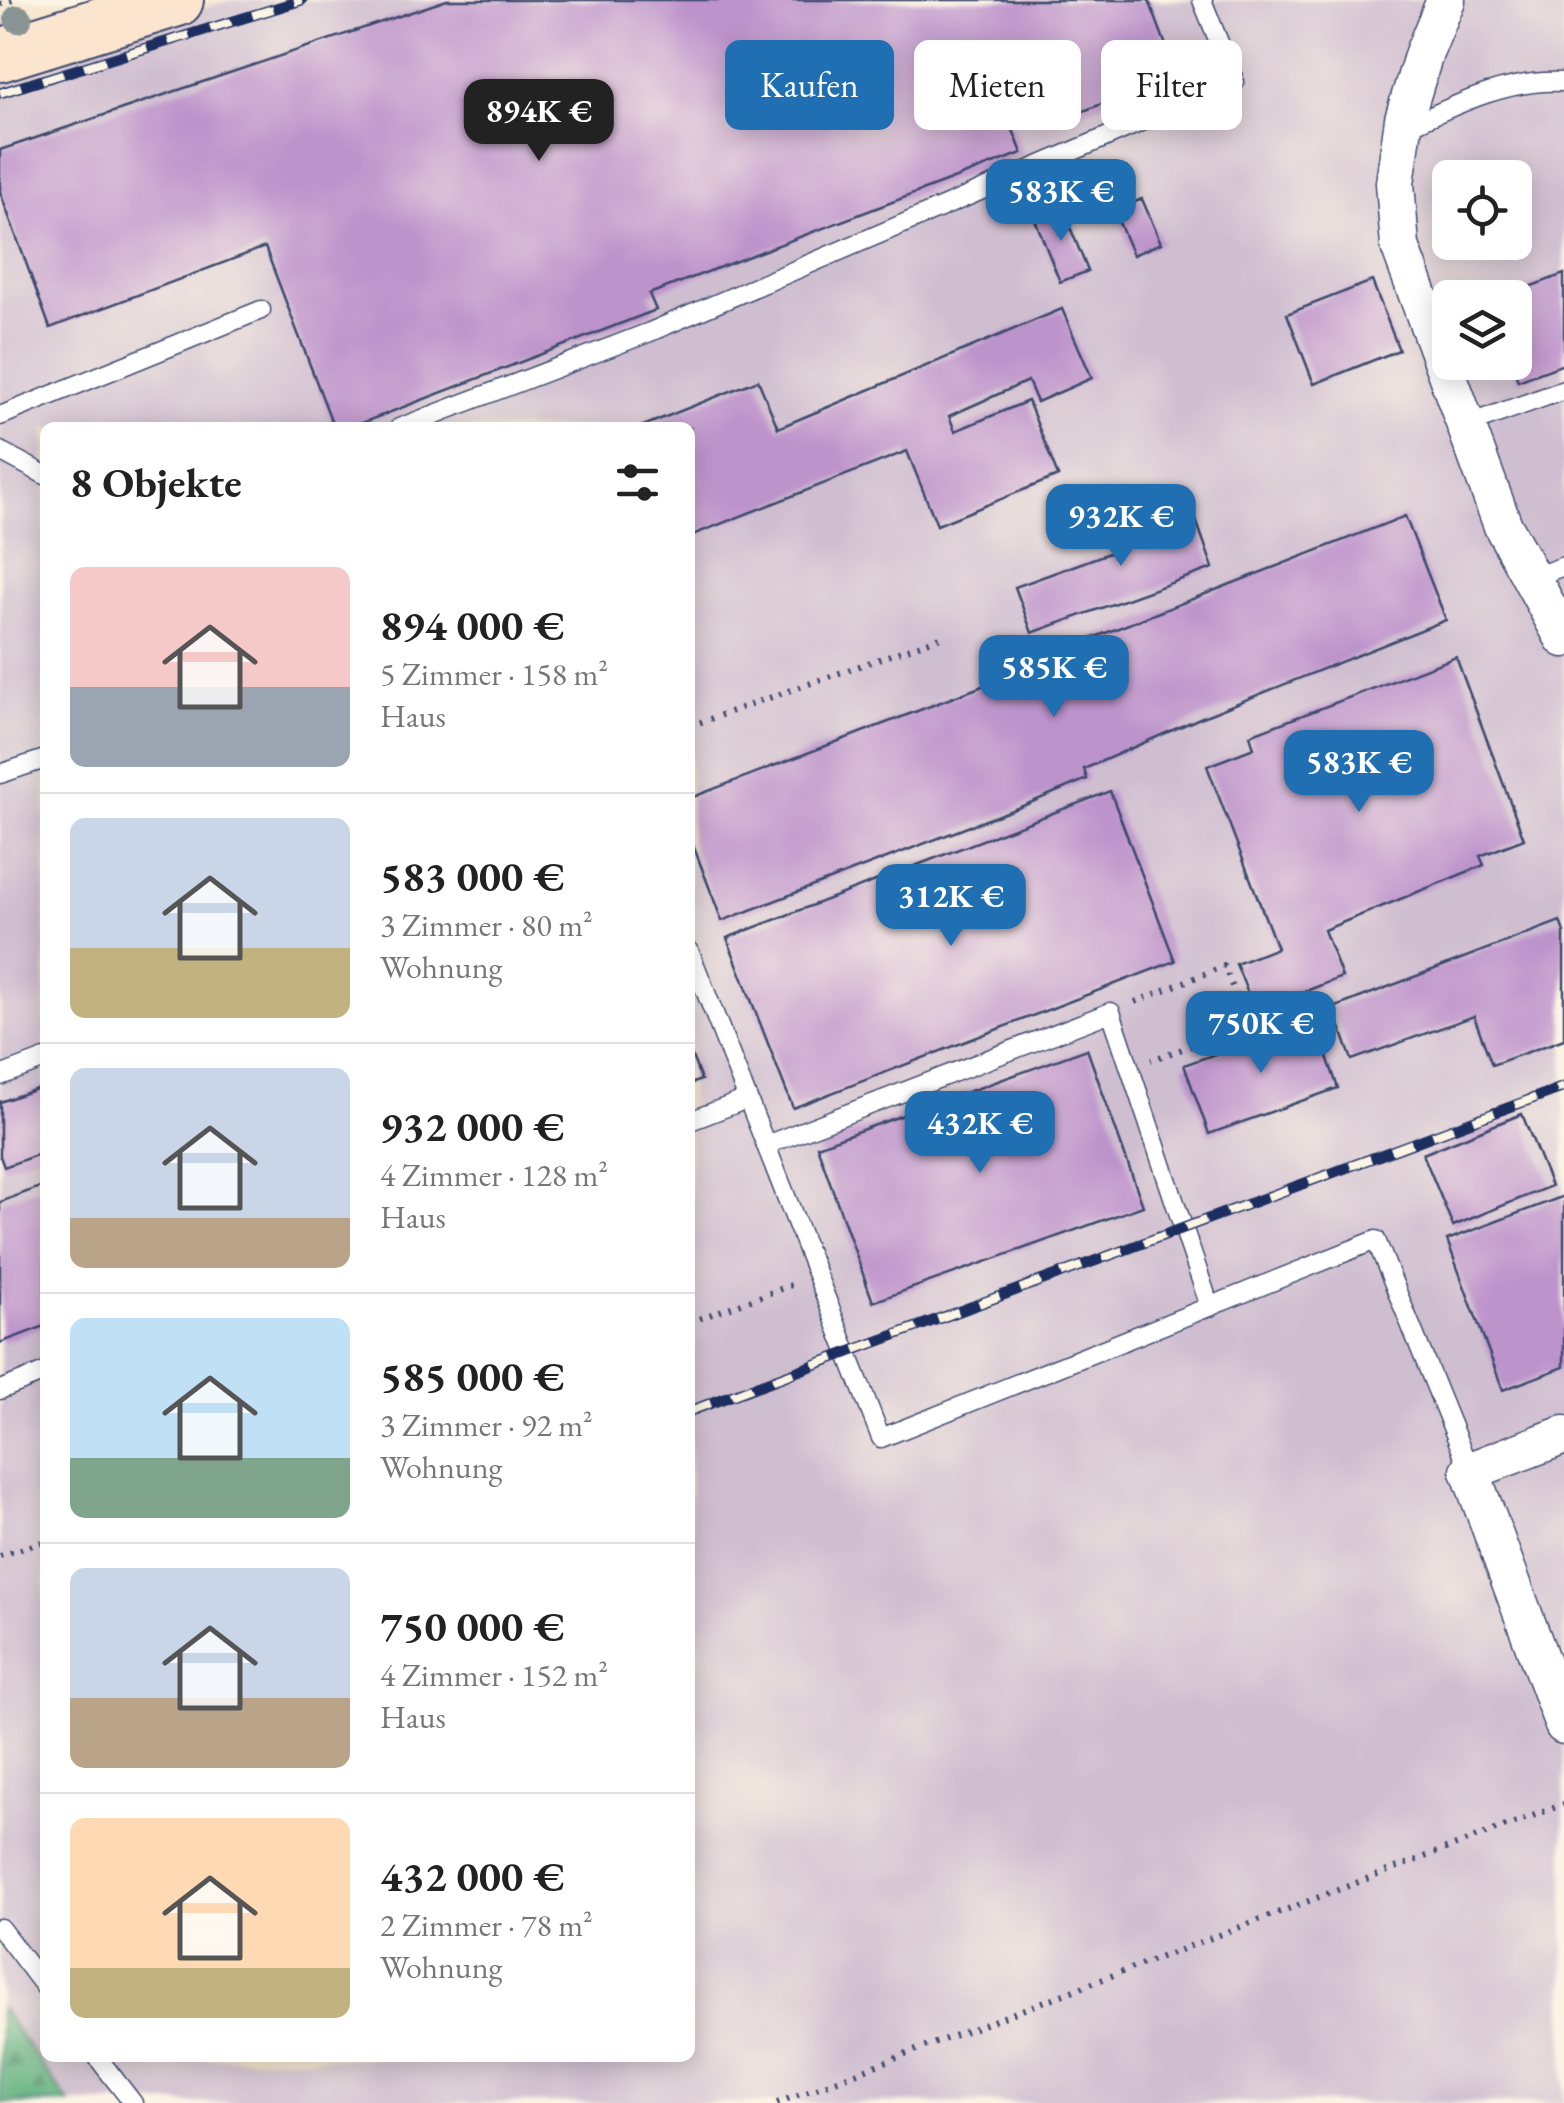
<!DOCTYPE html>
<html lang="de">
<meta charset="utf-8">
<style>
:root{--surface:#fff;--page:#f2f2f2;--text:#222;--muted:#767676;--line:#e0e0e0;--accent:#1f6fb2}
body{margin:0;font-family:"EB Garamond",serif;background:var(--page);color:var(--text);height:100vh;display:flex;flex-direction:column;font-size:38px;white-space:nowrap}
*{box-sizing:border-box;margin:0}
p{font-size:32px;color:var(--muted)}
.icon{flex:none;width:55px;height:55px;fill:none;stroke:currentColor;stroke-width:2;stroke-linecap:round;stroke-linejoin:round}
.map{position:relative;flex:1;overflow:hidden}
.drawer{position:absolute;left:40px;top:422px;width:655px;height:1640px;display:flex;flex-direction:column;background:var(--surface);border-radius:15px;box-shadow:0 5px 25px #0003}
.drawer>*{flex:none}
.banner{position:absolute;left:725px;top:40px;width:688px;height:90px;display:flex;gap:20px}
.fabs{position:absolute;left:1432px;top:160px;display:grid;gap:20px}
.fabs a{display:grid;place-items:center;width:100px;height:100px;border-radius:15px;background:var(--surface);box-shadow:0 5px 25px #0003;font-size:50px}
.price{position:absolute;translate:-50% -85px;padding:0 22px;border-radius:20px;background:var(--accent);color:#fff;font-size:32px;line-height:65px;filter:drop-shadow(0 2px 5px #0008)}
.price::after{content:'';position:absolute;left:50%;top:60px;width:30px;height:22px;margin-left:-15px;background:inherit;clip-path:polygon(0 0,100% 0,50% 100%)}
.price.current{background:#222;color:#fff}
ul{padding:0;list-style:none}
li{display:flex;align-items:center;gap:30px;height:250px;padding:0 30px}
li+li{border-top:2px solid var(--line)}
li span{display:grid;place-items:center;flex:none;width:280px;height:200px;border-radius:15px;color:#555}
li>.icon{margin-inline-start:auto}
span .icon{width:120px;height:120px;fill:#fffc;stroke-width:1}
li b{font-size:42px}
h2{display:flex;justify-content:space-between;align-items:center;height:120px;padding:0 30px;font-size:42px}
.pill{padding:0 35px;border-radius:15px;background:var(--surface);box-shadow:0 5px 25px #0003;font-size:35px;line-height:90px}
.pill.current{background:var(--accent);color:#fff}
.map>svg:first-child{display:block}
</style>
<div class="map">
<svg width="1564" height="2103" viewBox="0 0 1564 2103">
<defs>
<pattern id="forest-firs" width="22" height="20" patternUnits="userSpaceOnUse" patternTransform="scale(2.5)"><rect width="22" height="20" fill="#5eb07d"/><path d="M5 1l3.5 6h-7zM16 11l3.5 6h-7z" fill="#4d906a"/></pattern>
</defs>
<rect width="100%" height="100%" fill="#fcf5e5"/>
<filter id="ink" filterUnits="userSpaceOnUse"><feTurbulence type="fractalNoise" baseFrequency=".01" numOctaves="2"/><feDisplacementMap in="SourceGraphic" scale="20" xChannelSelector="R" yChannelSelector="G"/><feConvolveMatrix kernelMatrix="1 2 1 2 8 2 1 2 1" color-interpolation-filters="sRGB"/></filter>
<filter id="wash" filterUnits="userSpaceOnUse"><feTurbulence type="fractalNoise" baseFrequency=".0048" numOctaves="4" result="noise"/><feDisplacementMap in="SourceGraphic" scale="40" xChannelSelector="R" yChannelSelector="G"/><feGaussianBlur stdDeviation="2.25" result="paint"/><feColorMatrix in="noise" values="0 0 0 0 0 0 0 0 0 0 0 0 0 0 0 0 0 1.4 0 .05"/><feComposite in="paint" operator="in"/></filter>
<g filter="url(#wash)">
<rect width="100%" height="100%" fill="#f5e3c9"/>
<path fill="#cfbdd0" fill-rule="evenodd" d="M231,0H1564V2103H69L0,2007V72ZM1450,178H1515V242H1450ZM1450,298H1515V362H1450ZM45,428H690V2058H45Z"/>
<path fill="url(#forest-firs)" stroke="#3c706e" stroke-width="2.5" d="M0,2007L69,2103H0Z"/>
<g id="blocks">
<g fill="#bd93cc">
<path d="M447,0H1149L1177,75L1063,119L1035,46L988,65L1022,153L649,294L656,310L349,428H334L265,247L50,328L0,192V150Z"/>
<path d="M1142,199L1161,243L1133,255L1114,211Z"/>
<path d="M1061,205L1088,271L1060,282L1034,217Z"/>
<path d="M1564,274V364L1518,381L1511,362H1515V298L1502,297Z"/>
<path d="M1372,281L1399,350L1314,384L1287,314Z"/>
<path d="M1062,309L1092,378L1037,402L1028,381L949,416L955,431L1028,401L1058,476L937,525L907,451L690,536V428H638L758,380L778,428Z"/>
<path d="M1189,500L1213,568L1032,633L1015,587L1131,545L1123,524Z"/>
<path d="M1405,516L1446,620L1200,718L1084,769L1087,779L1025,805L722,921L690,837V798L980,687L1039,659Z"/>
<path d="M1456,657L1524,839L1480,856L1484,865L1324,930L1342,977L1255,1011L1236,964L1277,948L1207,766L1254,748L1250,735Z"/>
<path d="M1110,791L1175,961L793,1108L727,938Z"/>
<path d="M1560,921L1564,932V1039L1492,1065L1474,1016L1352,1060L1333,1008Z"/>
<path d="M1314,1019L1338,1088L1209,1134L1184,1065Z"/>
<path d="M1087,1049L1143,1206L873,1302L817,1146Z"/>
<path d="M690,1051L701,1080L690,1084Z"/>
<path d="M45,1086V1152L4,1167L0,1156V1102Z"/>
<path d="M1522,1114L1551,1186L1453,1226L1423,1154Z"/>
<path d="M45,1185V1326L0,1343V1202Z"/>
<path d="M1564,1196V1367L1503,1390L1447,1240Z"/>
</g>
</g>
</g>
<g filter="url(#ink)">
<use href="#blocks" fill-opacity="0" stroke="#3c4a6e" stroke-width="2.5"/>
<g fill="none" stroke-linecap="round" stroke-linejoin="round">
<defs>
<g id="lane">
<path d="M1403,129C1453,106 1508,78 1564,82"/>
<path d="M0,416L261,310"/>
<path d="M1466,425L1564,390"/>
<path d="M399,428L650,332L1235,82L1202,0"/>
<path d="M0,451L45,475"/>
<path d="M1531,578L1564,566"/>
<path d="M0,774L45,759"/>
<path d="M690,952L881,1438L1376,1240L1470,1471"/>
<path d="M0,1076L45,1059"/>
<path d="M690,1121L747,1099"/>
<path d="M766,1145L1111,1012L1210,1307"/>
<path d="M0,1390L45,1372"/>
<path d="M0,1928L45,1987"/>
<path d="M98,2058L133,2103"/>
</g>
<g id="street">
<path d="M1446,0L1424,53L1404,119L1395,183L1400,246L1503,526L1564,638"/>
<path d="M1564,1435L1470,1471L1564,1725"/>
</g>
<path id="secondary" d="M0,55L177,0"/>
</defs>
<use href="#lane" stroke="#3c4a6e" stroke-width="21"/>
<use href="#street" stroke="#3c4a6e" stroke-width="41"/>
<use href="#secondary" stroke="#3c4a6e" stroke-width="56"/>
<g stroke="#3c4a6e" stroke-width="6" stroke-dasharray="2.5 8" stroke-linecap="butt">
<path d="M0,4L13,0"/>
<path d="M690,726L941,637"/>
<path d="M1135,1002L1224,966L1248,1026L1151,1060"/>
<path d="M690,1322L797,1283"/>
<path d="M0,1556L45,1541"/>
<path d="M777,2103L1564,1804"/>
</g>
<use href="#lane" stroke="#fff" stroke-width="18"/>
<use href="#street" stroke="#fff" stroke-width="38"/>
<use href="#secondary" stroke="#fbe5cf" stroke-width="52"/>
<defs>
<g id="rail">
<path d="M0,93L302,0"/>
<path d="M690,1411L1564,1087"/>
</g>
</defs>
<use href="#rail" stroke="#1b2f5e" stroke-width="11"/>
<use href="#rail" stroke="#fcf5e5" stroke-width="8" stroke-dasharray="22" stroke-linecap="butt"/>
</g>
<circle fill="#899595" cx="18" cy="19" r="14"/>
</g>
</svg>
<div class="fabs">
<a><svg class="icon" aria-label="locate" viewBox="0 0 24 24"><circle cx="12" cy="12" r="6"/><path d="M12 2v4M12 18v4M2 12h4M18 12h4"/></svg></a>
<a><svg class="icon" aria-label="layers" viewBox="0 0 24 24"><path d="M12 4l9 5-9 5-9-5zM3 14l9 5 9-5"/></svg></a>
</div>
<b class="price current" style="left:539px;top:164px">894K €</b>
<b class="price" style="left:1061px;top:244px">583K €</b>
<b class="price" style="left:1121px;top:569px">932K €</b>
<b class="price" style="left:1054px;top:720px">585K €</b>
<b class="price" style="left:1359px;top:815px">583K €</b>
<b class="price" style="left:951px;top:949px">312K €</b>
<b class="price" style="left:1261px;top:1076px">750K €</b>
<b class="price" style="left:980px;top:1176px">432K €</b>
<div class="banner">
<a class="pill current">Kaufen</a>
<a class="pill">Mieten</a>
<a class="pill">Filter</a>
</div>
<section class="drawer">
<h2>8 Objekte<svg class="icon" aria-label="filters" viewBox="0 0 24 24"><path d="M4 7h16M4 17h16"/><circle cx="9" cy="7" r="2"/><circle cx="15" cy="17" r="2"/></svg></h2>
<ul>
<li><span style="background:linear-gradient(#f6c9c9 60%,#9aa5b1 0)"><svg class="icon" aria-label="home" viewBox="0 0 24 24"><path d="M3 11l9-7 9 7M6 9v11h12V9"/></svg></span><div><b>894 000 €</b><p>5 Zimmer · 158 m²</p><p>Haus</p></div></li>
<li><span style="background:linear-gradient(#c9d6e8 65%,#c2b280 0)"><svg class="icon" aria-label="home" viewBox="0 0 24 24"><path d="M3 11l9-7 9 7M6 9v11h12V9"/></svg></span><div><b>583 000 €</b><p>3 Zimmer · 80 m²</p><p>Wohnung</p></div></li>
<li><span style="background:linear-gradient(#c9d6e8 75%,#b9a48a 0)"><svg class="icon" aria-label="home" viewBox="0 0 24 24"><path d="M3 11l9-7 9 7M6 9v11h12V9"/></svg></span><div><b>932 000 €</b><p>4 Zimmer · 128 m²</p><p>Haus</p></div></li>
<li><span style="background:linear-gradient(#bfe0f5 70%,#7fa58c 0)"><svg class="icon" aria-label="home" viewBox="0 0 24 24"><path d="M3 11l9-7 9 7M6 9v11h12V9"/></svg></span><div><b>585 000 €</b><p>3 Zimmer · 92 m²</p><p>Wohnung</p></div></li>
<li><span style="background:linear-gradient(#c9d6e8 65%,#b9a48a 0)"><svg class="icon" aria-label="home" viewBox="0 0 24 24"><path d="M3 11l9-7 9 7M6 9v11h12V9"/></svg></span><div><b>750 000 €</b><p>4 Zimmer · 152 m²</p><p>Haus</p></div></li>
<li><span style="background:linear-gradient(#ffd9b3 75%,#c2b280 0)"><svg class="icon" aria-label="home" viewBox="0 0 24 24"><path d="M3 11l9-7 9 7M6 9v11h12V9"/></svg></span><div><b>432 000 €</b><p>2 Zimmer · 78 m²</p><p>Wohnung</p></div></li>
</ul>
</section>
</div>
